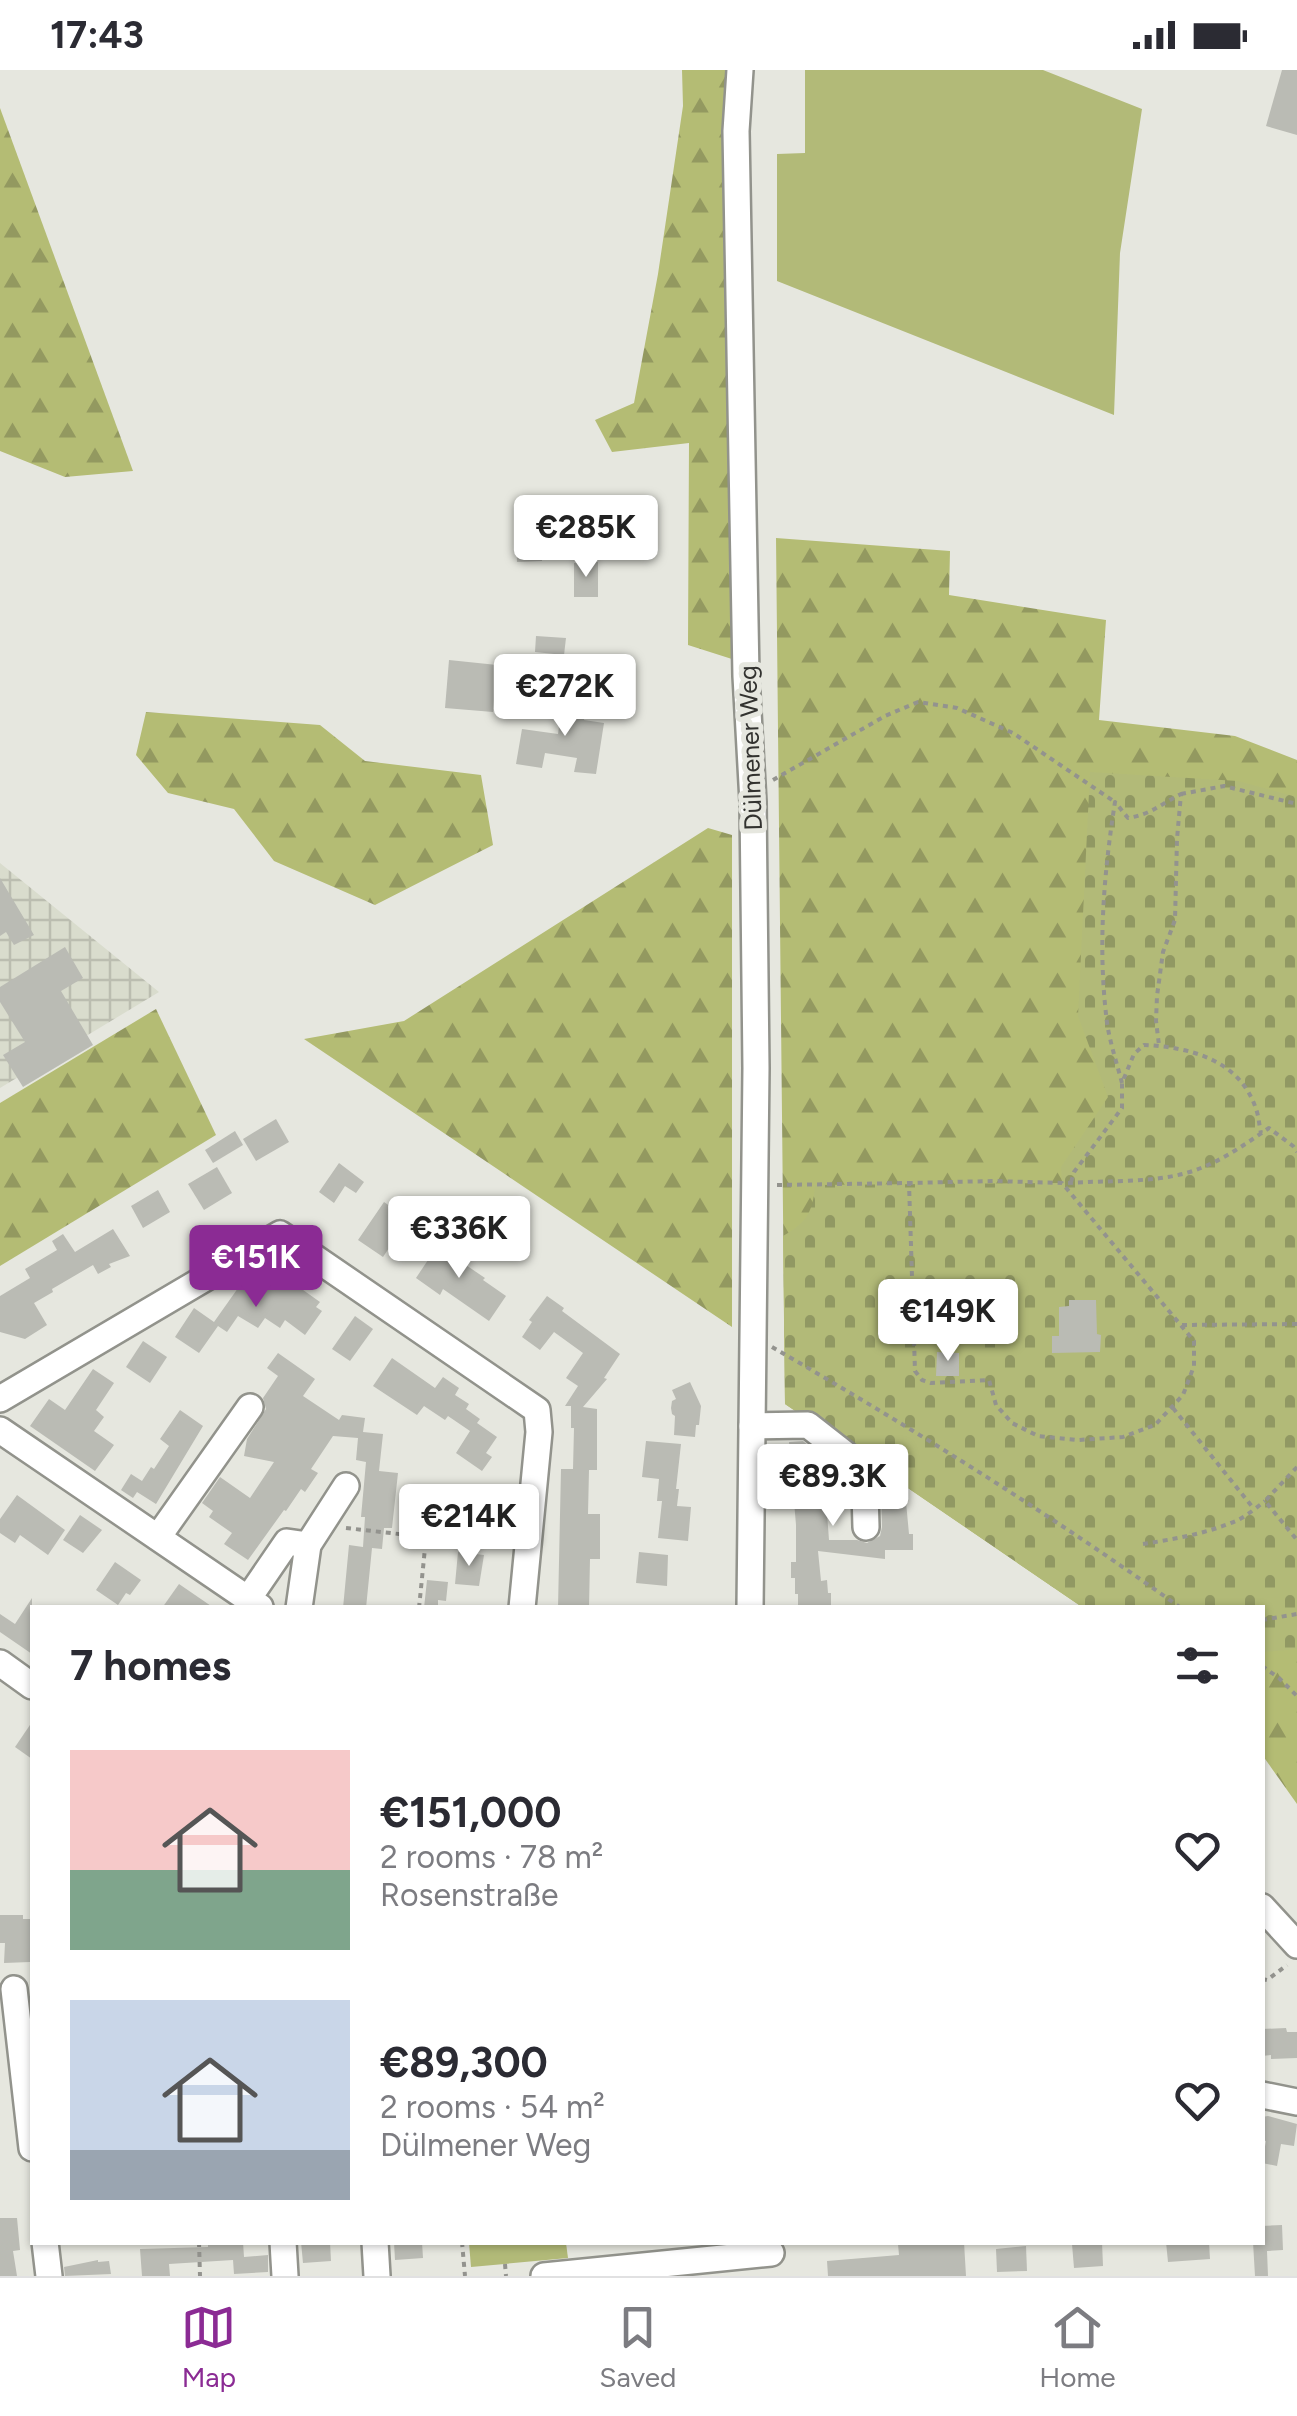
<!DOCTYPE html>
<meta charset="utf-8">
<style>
:root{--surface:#fff;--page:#f7f7f7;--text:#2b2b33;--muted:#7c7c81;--line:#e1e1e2;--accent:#8b2b94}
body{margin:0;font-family:Figtree,sans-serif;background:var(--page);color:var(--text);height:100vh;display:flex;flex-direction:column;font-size:38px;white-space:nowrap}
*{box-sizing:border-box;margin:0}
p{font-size:32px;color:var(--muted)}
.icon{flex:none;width:55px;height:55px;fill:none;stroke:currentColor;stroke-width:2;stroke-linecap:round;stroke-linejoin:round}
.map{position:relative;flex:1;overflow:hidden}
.panel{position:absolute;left:30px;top:1535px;width:1235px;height:640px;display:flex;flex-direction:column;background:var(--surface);border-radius:0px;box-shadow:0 2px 8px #0004}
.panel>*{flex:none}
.price{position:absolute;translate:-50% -85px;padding:0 22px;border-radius:10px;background:#fff;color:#222;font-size:32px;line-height:65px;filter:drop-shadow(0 2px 5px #0008)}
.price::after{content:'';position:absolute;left:50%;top:60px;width:30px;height:22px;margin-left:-15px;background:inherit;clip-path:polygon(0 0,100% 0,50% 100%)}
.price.active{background:var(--accent);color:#fff}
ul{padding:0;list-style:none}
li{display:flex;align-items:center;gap:30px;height:250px;padding:0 40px}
li span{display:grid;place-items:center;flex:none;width:280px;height:200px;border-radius:0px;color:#555}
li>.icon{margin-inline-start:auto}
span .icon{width:120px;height:120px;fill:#fffc;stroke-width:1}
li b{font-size:42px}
h2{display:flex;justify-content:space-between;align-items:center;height:120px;padding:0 40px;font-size:42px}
.status{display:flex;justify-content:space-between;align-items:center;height:70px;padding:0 50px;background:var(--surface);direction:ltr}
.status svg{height:28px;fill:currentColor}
.dock{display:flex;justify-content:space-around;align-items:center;height:140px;border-top:2px solid var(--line);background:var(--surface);font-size:28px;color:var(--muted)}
.dock a{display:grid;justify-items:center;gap:5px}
.dock .active{color:var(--accent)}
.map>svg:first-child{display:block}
</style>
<div class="status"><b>17:43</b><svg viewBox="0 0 49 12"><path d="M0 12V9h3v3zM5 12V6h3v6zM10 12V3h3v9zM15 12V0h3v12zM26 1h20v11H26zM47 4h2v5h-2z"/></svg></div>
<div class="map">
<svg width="1297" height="2206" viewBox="0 0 1297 2206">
<defs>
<pattern id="industrial-grid" width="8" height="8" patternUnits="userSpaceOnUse" patternTransform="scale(2.5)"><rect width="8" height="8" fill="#d9dccd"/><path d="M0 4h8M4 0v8" fill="none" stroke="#bbbdb0"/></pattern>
<pattern id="forest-firs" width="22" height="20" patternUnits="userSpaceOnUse" patternTransform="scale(2.5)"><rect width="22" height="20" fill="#b4bc74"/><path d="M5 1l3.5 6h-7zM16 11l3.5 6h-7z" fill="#939960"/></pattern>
<pattern id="cemetery-stones" width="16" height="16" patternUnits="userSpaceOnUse" patternTransform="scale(2.5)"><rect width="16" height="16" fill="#b2ba78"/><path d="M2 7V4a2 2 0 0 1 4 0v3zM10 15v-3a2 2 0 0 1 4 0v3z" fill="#919863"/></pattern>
</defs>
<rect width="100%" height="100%" fill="#e6e7df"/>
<path fill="url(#industrial-grid)" d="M0,793L159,922L0,1018Z"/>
<g fill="url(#forest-firs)">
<path d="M682,0H726L735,590L688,575L689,373L612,382L595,350L634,333L658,204L683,36Z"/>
<path d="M0,38L133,401L65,407L0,381Z"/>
<path d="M776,468L950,481L949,525L1106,550L1099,650L1235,666L1297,690V1734L1263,1686L1262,1538L1082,1537L785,1334Z"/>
<path d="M146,642L320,655L365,691L481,705L493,775L375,835L274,791L234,739L168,723L136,685Z"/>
<path d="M708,758L732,765V1257L304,969L404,951Z"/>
<path d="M156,939L216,1065L0,1196V1033Z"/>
</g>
<path fill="url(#cemetery-stones)" d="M1090,702L1238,711L1297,727V1579L1263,1582L1262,1538L1082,1537L785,1334L783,1166C807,1152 813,1142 815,1115L1062,1113L1061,1097L1108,1027L1078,946Z"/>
<g fill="#b2ba78">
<path d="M805,0H1043L1142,39L1120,183L1114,345L777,211V84L805,83Z"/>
<path d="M469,2173H566L568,2188L471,2197Z"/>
</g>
<g fill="#babbb4">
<path d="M1282,0H1297V65L1266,56Z"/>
<path d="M541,462L542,491L517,492L516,463Z"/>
<path d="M598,492V527H574V493Z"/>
<path d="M536,566L566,568L564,585L535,582Z"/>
<path d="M506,588L524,590L522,608L504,606Z"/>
<path d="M449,590L497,595L493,642L445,638Z"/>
<path d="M563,626L588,629L584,650L604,653L596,704L574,702L577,688L545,683L542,698L516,694L522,659L558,664Z"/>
<path d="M0,808L34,865L14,875L6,862L0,866Z"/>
<path d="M65,877L83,908L61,921L93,975L23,1017L3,985L25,972L0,932V917Z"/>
<path d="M276,1049L289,1072L256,1091L243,1069Z"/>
<path d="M235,1061L243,1075L213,1093L205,1080Z"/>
<path d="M339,1093L364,1112L356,1123L345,1116L334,1133L319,1122Z"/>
<path d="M217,1097L232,1123L204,1140L188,1114Z"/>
<path d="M158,1120L170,1142L143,1158L131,1136Z"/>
<path d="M384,1132L404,1146L399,1159L403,1167L396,1178L391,1175L383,1187L358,1170Z"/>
<path d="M113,1159L130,1186L109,1194L111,1197L98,1204L93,1195L52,1219L53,1222L34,1233L47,1255L25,1269L0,1262V1226L30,1208L25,1199L57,1180L52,1171L63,1164L75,1182Z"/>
<path d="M429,1170L485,1208L483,1210L506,1226L489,1251L443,1219L440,1225L416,1208L428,1190L419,1184Z"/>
<path d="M276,1198L290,1208L289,1210L320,1232L316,1237L322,1241L305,1265L285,1250L280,1258L265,1248L258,1258L238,1246L227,1262L218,1256L199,1283L175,1267L194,1238L214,1252L243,1211L254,1218L261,1208L267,1212Z"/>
<path d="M547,1226L564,1238L562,1241L620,1284L604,1308L607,1309L583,1337L597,1339V1400H589L588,1444H600V1489H590L589,1538H558L561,1399H573L574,1358H571V1336H565L578,1316L566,1308L583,1283L554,1262L540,1280L522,1267L532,1252L529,1250Z"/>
<path d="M1069,1230H1096L1097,1264L1101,1265L1100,1282L1052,1283V1266H1059V1237L1069,1236Z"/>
<path d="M355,1246L373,1259L350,1291L332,1279Z"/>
<path d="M143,1271L167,1287L150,1313L126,1297Z"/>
<path d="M937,1282L959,1283V1306H936Z"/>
<path d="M278,1283L315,1309L303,1326L339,1350L342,1345L365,1348L363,1362L383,1364L379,1401L398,1403L392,1458H384L382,1479L372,1478L366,1538H343L349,1475L363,1477L365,1447H361L366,1392L356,1390L358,1368L333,1366L311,1399L318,1403L305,1422L301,1419L286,1441L284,1440L248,1490L224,1474L232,1463L209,1447L213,1441L202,1433L220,1407L250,1428L274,1392L244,1386L247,1369L266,1339L263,1328L278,1306L267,1298Z"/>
<path d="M392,1288L435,1318L443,1307L459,1318L455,1325L469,1334L466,1339L480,1349L477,1353L497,1367L486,1383L492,1387L482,1401L456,1383L470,1361L448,1346L445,1350L424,1336L417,1345L373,1316Z"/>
<path d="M93,1299L114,1313L96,1340L104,1347L94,1361L114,1375L95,1401L30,1356L49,1329L65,1340Z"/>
<path d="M690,1312L701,1336L699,1355H696L695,1367L674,1365L675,1346L672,1344L671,1338L672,1331L676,1329L672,1320Z"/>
<path d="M180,1340L203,1356L156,1434L137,1422L133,1428L121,1420L131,1404L142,1411L151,1397L154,1399L169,1376L160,1369Z"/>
<path d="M646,1371L681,1374L676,1419H679L677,1436L691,1437L688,1471L658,1468L662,1431H657L659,1409L642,1407Z"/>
<path d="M803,1371L811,1378V1391L823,1390L829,1470H857L867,1473L880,1466L882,1457L881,1421L877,1407L885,1412H890V1432H906L909,1464H913V1480H885V1489L818,1481L821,1511L827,1510L828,1523H831V1538H798V1524H795V1508H791V1492H796V1455L789,1372Z"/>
<path d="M466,1422L487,1424L498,1439L496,1457L463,1454Z"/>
<path d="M17,1425L65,1460L48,1485L20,1465L15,1473L0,1463V1449Z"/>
<path d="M80,1445L102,1460L83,1483L63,1470Z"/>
<path d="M458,1482L484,1485L479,1516L455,1514Z"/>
<path d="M639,1482L668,1485L667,1516L636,1513Z"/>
<path d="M115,1492L141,1510L130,1525L126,1523L118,1535L96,1520Z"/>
<path d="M427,1510L448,1512L446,1531L438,1530V1538H424Z"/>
<path d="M179,1514L214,1538H162Z"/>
<path d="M32,1528V1584L0,1562V1544L15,1554Z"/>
<path d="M32,1652V1689L15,1677Z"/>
<path d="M0,1845H23V1849H30V1892L4,1893L5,1873H0Z"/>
<path d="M1286,1958L1287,1962H1297V1988L1271,1989V1985L1262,1986V1959Z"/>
<path d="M1268,2046L1297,2054L1294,2076L1281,2074L1277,2096L1262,2093L1266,2071L1262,2070V2047Z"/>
<path d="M0,2148H17L20,2180L13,2181L17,2206H0Z"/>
<path d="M1282,2155L1283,2180L1267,2181L1268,2206H1255L1253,2172H1262V2156Z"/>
<path d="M208,2172H243L244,2187L268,2185V2202L234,2204L233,2190L169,2194L170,2206H142L140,2179L208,2177Z"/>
<path d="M301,2172H330L331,2191L303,2193Z"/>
<path d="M394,2172H422L423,2188L395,2190Z"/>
<path d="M912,2172H964L966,2206H828L827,2191L899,2185L898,2174Z"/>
<path d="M1102,2172L1103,2196L1074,2198L1072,2174Z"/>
<path d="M1166,2172H1209L1210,2189L1168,2192Z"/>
<path d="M1026,2176L1027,2201L997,2202L996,2179Z"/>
<path d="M98,2190V2192L109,2191L111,2204L65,2206L64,2197Z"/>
</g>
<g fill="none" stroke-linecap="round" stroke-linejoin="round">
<defs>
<g id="minor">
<path d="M740,0L736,61L746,606L753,732L756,998L750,1538"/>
<path d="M0,1329L280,1164L537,1340L539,1362L522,1538"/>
<path d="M752,1356L808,1355L854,1391L865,1421L866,1457"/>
<path d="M0,1360L248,1529"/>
<path d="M158,1467L250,1337"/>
<path d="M260,1537L248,1529L287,1472L308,1475"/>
<path d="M299,1538L308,1475L346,1416"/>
<path d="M0,1593L32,1616"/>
<path d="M1262,1837L1297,1875"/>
<path d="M14,1919L32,2078"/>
<path d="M1262,2025L1297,2032"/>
<path d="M45,2172L49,2206"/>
<path d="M283,2172L285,2206"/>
<path d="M375,2172L377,2206"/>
<path d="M544,2206L771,2183"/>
</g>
</defs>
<use href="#minor" stroke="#92938c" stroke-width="30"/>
<g stroke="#93938e" stroke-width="4" stroke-dasharray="5 5" stroke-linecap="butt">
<path d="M773,710L885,646L918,632L957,638L1013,663L1115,732"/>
<path d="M1181,724L1224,716L1297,734"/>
<path d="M1122,1013C1116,990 1108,967 1106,944C1098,873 1104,802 1115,732L1128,748C1152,744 1161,734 1181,724L1177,769L1175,850L1163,882L1157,926L1156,951L1159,975"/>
<path d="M1071,1112L1074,1102L1122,1038V1013L1134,984L1144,975C1190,977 1240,990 1256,1039C1259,1047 1259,1055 1261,1063"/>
<path d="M1068,1113C1110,1110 1162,1114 1201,1098C1226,1088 1247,1073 1269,1058L1293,1076L1297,1082"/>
<path d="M777,1115L909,1113L915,1301L922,1310L931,1313L989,1310L996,1335L1012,1353L1038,1366L1078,1370L1123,1367L1155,1355L1183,1325L1194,1296V1271L1062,1113L994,1111L909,1113"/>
<path d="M1182,1255L1297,1254"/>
<path d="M772,1277C912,1358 1050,1444 1181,1538"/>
<path d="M1173,1338L1254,1439"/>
<path d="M1297,1397L1265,1431L1297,1470"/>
<path d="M346,1458L505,1476"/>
<path d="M1143,1474C1175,1469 1209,1463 1238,1450C1248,1445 1257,1437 1265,1431"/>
<path d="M419,1538L426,1468"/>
<path d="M1262,1550L1297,1544"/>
<path d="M1262,1596L1279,1608L1297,1626"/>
<path d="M1262,1909L1267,1910L1287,1895"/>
<path d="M199,2172L200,2206"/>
<path d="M462,2172L465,2206"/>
<path d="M505,2194L506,2206"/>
</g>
<use href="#minor" stroke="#fff" stroke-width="25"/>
</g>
<g text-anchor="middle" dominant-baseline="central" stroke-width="10" stroke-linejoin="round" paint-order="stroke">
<g font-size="25" fill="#32322f" stroke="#e6e7df">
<text transform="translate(750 678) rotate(-92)">Dülmener Weg</text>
</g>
</g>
</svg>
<b class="price" style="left:586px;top:510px">€285K</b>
<b class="price" style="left:565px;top:669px">€272K</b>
<b class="price" style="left:459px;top:1211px">€336K</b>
<b class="price active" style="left:256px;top:1240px">€151K</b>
<b class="price" style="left:948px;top:1294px">€149K</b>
<b class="price" style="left:833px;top:1459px">€89.3K</b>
<b class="price" style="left:469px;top:1499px">€214K</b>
<section class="panel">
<h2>7 homes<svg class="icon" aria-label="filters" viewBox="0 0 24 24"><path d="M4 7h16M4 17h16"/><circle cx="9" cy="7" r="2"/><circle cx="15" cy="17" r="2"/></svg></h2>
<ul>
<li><span style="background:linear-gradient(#f6c9c9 60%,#7fa58c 0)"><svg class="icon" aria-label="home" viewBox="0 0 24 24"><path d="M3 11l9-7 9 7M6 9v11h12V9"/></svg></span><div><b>€151,000</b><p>2 rooms · 78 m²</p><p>Rosenstraße</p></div><svg class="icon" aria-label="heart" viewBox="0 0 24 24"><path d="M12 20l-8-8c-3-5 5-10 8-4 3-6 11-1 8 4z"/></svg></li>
<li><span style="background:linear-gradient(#c9d6e8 75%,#9aa5b1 0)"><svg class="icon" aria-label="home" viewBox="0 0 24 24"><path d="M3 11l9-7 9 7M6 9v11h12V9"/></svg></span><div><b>€89,300</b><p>2 rooms · 54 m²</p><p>Dülmener Weg</p></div><svg class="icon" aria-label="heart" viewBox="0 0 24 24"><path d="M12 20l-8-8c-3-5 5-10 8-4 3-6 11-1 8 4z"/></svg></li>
</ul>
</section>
</div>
<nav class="dock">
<a class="active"><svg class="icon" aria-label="map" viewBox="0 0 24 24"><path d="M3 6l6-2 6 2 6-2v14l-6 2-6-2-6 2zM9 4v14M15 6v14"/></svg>Map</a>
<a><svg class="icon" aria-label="saved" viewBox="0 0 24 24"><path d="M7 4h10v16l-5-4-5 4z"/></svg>Saved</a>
<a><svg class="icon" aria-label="home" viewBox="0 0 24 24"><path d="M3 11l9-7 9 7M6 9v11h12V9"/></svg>Home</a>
</nav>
